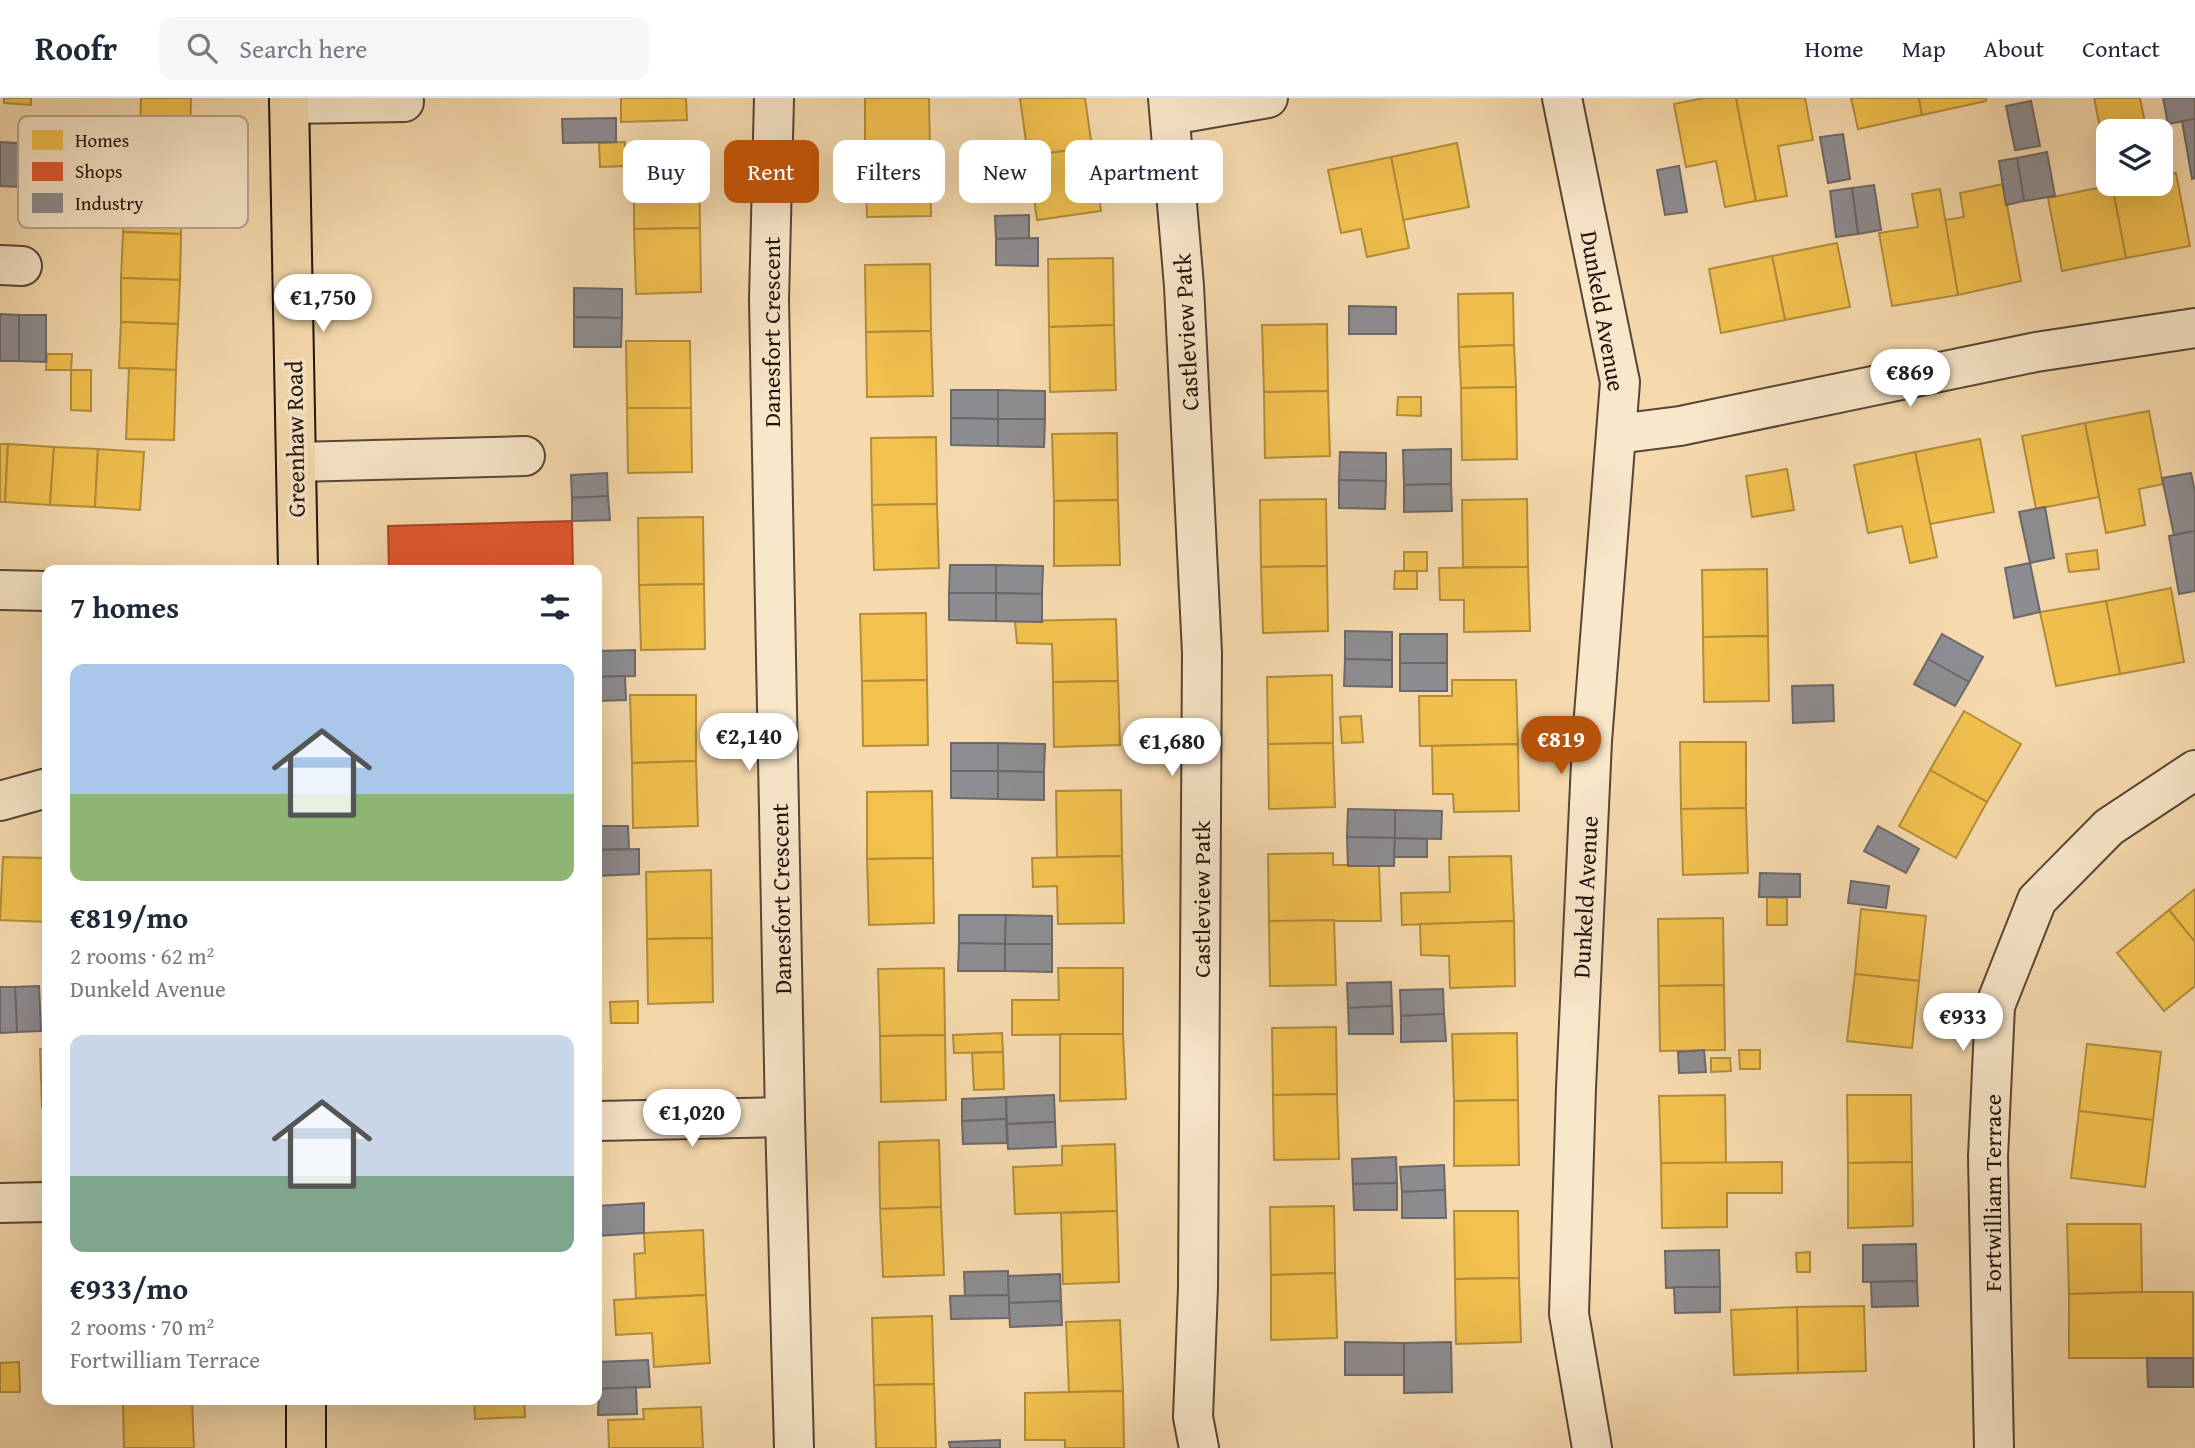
<!DOCTYPE html>
<meta charset="utf-8">
<style>
:root{--surface:#fff;--page:#f6f6f7;--text:#1f2937;--muted:#747a83;--line:#e0e1e3;--accent:#b45309}
body{margin:0;font-family:"Gentium Book Plus",serif;background:var(--page);color:var(--text);height:100vh;display:flex;flex-direction:column;font-size:26px;white-space:nowrap}
*{box-sizing:border-box;margin:0}
p{font-size:23px;color:var(--muted)}
.icon{flex:none;width:38px;height:38px;fill:none;stroke:currentColor;stroke-width:2;stroke-linecap:round;stroke-linejoin:round}
.map{position:relative;flex:1;overflow:hidden}
.panel{position:absolute;left:42px;top:467px;width:560px;height:840px;display:flex;flex-direction:column;background:var(--surface);border-radius:14px;box-shadow:0 7px 28px #0002}
.panel>*{flex:none}
.hud{position:absolute;left:623px;top:42px;width:665px;height:63px;display:flex;gap:14px}
.fabs{position:absolute;left:2096px;top:21px;display:grid;gap:14px}
.fabs a{display:grid;place-items:center;width:77px;height:77px;border-radius:14px;background:var(--surface);box-shadow:0 7px 28px #0002;font-size:35px}
.price{position:absolute;translate:-50% -60px;padding:0 16px;border-radius:24px;background:#fff;color:#222;font-size:23px;line-height:46px;filter:drop-shadow(0 2px 4px #0008)}
.price::after{content:'';position:absolute;left:50%;top:42px;width:21px;height:16px;margin-left:-10px;background:inherit;clip-path:polygon(0 0,100% 0,50% 100%)}
.price.current{background:var(--accent);color:#fff}
ul{padding:0;list-style:none}
li{display:grid;align-content:center;gap:14px;height:371px;padding:0 28px}
li span{display:grid;place-items:center;height:217px;border-radius:14px;color:#555}
li>.icon{margin-inline-start:auto}
span .icon{width:126px;height:126px;fill:#fffc;stroke-width:1}
li b{font-size:30px}
h2{display:flex;justify-content:space-between;align-items:center;height:84px;padding:0 28px;font-size:30px}
.chip{padding:0 24px;border-radius:14px;background:var(--surface);box-shadow:0 7px 28px #0002;font-size:24px;line-height:63px}
.chip.current{background:var(--accent);color:#fff}
header{display:flex;align-items:center;gap:42px;box-sizing:border-box;height:98px;padding:0 35px;background:var(--surface);border-bottom:2px solid var(--line)}
header strong{font-size:33px}
nav{display:flex;gap:38px;margin-inline-start:auto;font-size:24px}
.search{width:490px;height:63px;background:var(--page);display:flex;align-items:center;gap:18px;box-sizing:border-box;padding:0 24px;border-radius:14px;color:var(--muted);font-size:26px}
.map>svg:first-child{display:block}
</style>
<header>
<strong>Roofr</strong>
<div class="search"><svg class="icon" aria-label="search" viewBox="0 0 24 24"><circle cx="10" cy="10" r="6"/><path d="M15 15l6 6"/></svg>Search here</div>
<nav><a>Home</a><a>Map</a><a>About</a><a>Contact</a></nav>
</header>
<div class="map">
<svg width="2195" height="1350" viewBox="0 0 2195 1350">
<rect width="100%" height="100%" fill="#f6daad"/>
<filter id="stains"><feTurbulence type="fractalNoise" baseFrequency=".00286" numOctaves="4"/><feColorMatrix values="0 0 0 0 .2 0 0 0 0 .09 0 0 0 0 .02 0 0 0 .5 -.17"/></filter>
<radialGradient id="worn" r=".72"><stop offset=".6" stop-color="#630" stop-opacity="0"/><stop offset="1" stop-color="#630" stop-opacity=".3"/></radialGradient>
<g fill="#f2c14e" stroke="#b38d3b" stroke-width="2">
<path d="M4,0H31V7L4,5Z"/>
<path d="M141,0H191L190,40L140,39Z"/>
<path d="M621,0H686L687,22L621,24Z"/>
<path d="M865,0H929L930,54H865Z"/>
<path d="M1020,0H1085L1092,49L1028,58Z"/>
<path d="M1704,0H1736L1756,103L1725,109L1716,63L1686,69L1674,6Z"/>
<path d="M1736,0H1805L1813,42L1778,48L1787,98L1756,103Z"/>
<path d="M1851,0H1919L1922,17L1858,31Z"/>
<path d="M1919,0H1986V3L1922,17Z"/>
<path d="M2094,0H2140L2146,30L2130,33H2109V38L2102,39Z"/>
<path d="M625,44L626,68L600,69L599,45Z"/>
<path d="M1457,45L1469,109L1403,122L1391,59Z"/>
<path d="M1092,49L1101,113L1037,122L1028,58Z"/>
<path d="M865,54H930L931,118L867,119Z"/>
<path d="M1391,59L1409,150L1367,159L1361,131L1341,135L1328,72Z"/>
<path d="M699,63L700,130L634,131V64Z"/>
<path d="M2176,75L2190,148L2126,160L2112,87L2161,86V78Z"/>
<path d="M2003,86L2021,183L1958,197L1945,122L1964,119L1960,95Z"/>
<path d="M2112,87L2126,160L2062,173L2048,100Z"/>
<path d="M125,88L182,90L181,136L123,134Z"/>
<path d="M1940,91L1958,197L1892,208L1879,135L1918,129L1912,96Z"/>
<path d="M700,130L701,194L636,196L634,131Z"/>
<path d="M123,134L181,136L180,182L121,180Z"/>
<path d="M1837,145L1850,209L1785,222L1772,158Z"/>
<path d="M1772,158L1785,222L1721,235L1709,171Z"/>
<path d="M1113,160L1114,227L1049,229L1048,161Z"/>
<path d="M930,166L931,233L866,234L865,167Z"/>
<path d="M121,180L180,182L178,226L121,224Z"/>
<path d="M1513,195L1514,247L1459,249L1458,196Z"/>
<path d="M121,224L178,226L176,272L119,270Z"/>
<path d="M1327,226L1328,293L1264,294L1262,227Z"/>
<path d="M1114,227L1116,292L1050,294L1049,229Z"/>
<path d="M931,233L933,298L867,299L866,234Z"/>
<path d="M626,243H690L691,310H627Z"/>
<path d="M1514,247L1516,289L1461,290L1459,249Z"/>
<path d="M47,256H72L71,272H46Z"/>
<path d="M129,270L176,272L174,342L126,341Z"/>
<path d="M71,272H91V313L71,312Z"/>
<path d="M1516,289L1517,361L1462,362L1461,290Z"/>
<path d="M1328,293L1330,358L1265,360L1264,294Z"/>
<path d="M1398,299H1421V318L1397,317Z"/>
<path d="M627,310H691L692,374L628,375Z"/>
<path d="M2149,313L2163,386L2139,391L2145,427L2106,435L2085,325Z"/>
<path d="M2085,325L2099,399L2036,411L2022,338Z"/>
<path d="M1117,335L1118,402L1054,403L1052,336Z"/>
<path d="M936,339L937,406L872,407L871,340Z"/>
<path d="M1980,341L1994,414L1930,426L1915,354Z"/>
<path d="M0,346H8L5,404H0Z"/>
<path d="M8,346L54,349L50,407L5,404Z"/>
<path d="M54,349L98,351L95,409L50,407Z"/>
<path d="M98,351L144,354L140,412L95,409Z"/>
<path d="M1915,354L1937,459L1910,465L1902,428L1868,435L1854,367Z"/>
<path d="M1787,371L1794,412L1752,419L1746,378Z"/>
<path d="M1326,401L1327,468L1261,469L1260,402Z"/>
<path d="M1527,401L1528,469H1463L1462,402Z"/>
<path d="M1118,402L1120,467L1054,468V403Z"/>
<path d="M937,406L939,470L874,472L872,407Z"/>
<path d="M703,419L704,486L639,487L638,420Z"/>
<path d="M2097,452L2099,471L2069,474L2066,456Z"/>
<rect x="1404" y="454" width="23" height="19"/>
<path d="M1327,468L1328,533L1263,535L1261,469Z"/>
<path d="M1528,469L1530,533L1464,534V502H1440L1439,470Z"/>
<path d="M1767,471L1768,538L1703,539L1702,472Z"/>
<path d="M1395,473H1417V491H1394Z"/>
<path d="M704,486L705,551L641,552L639,487Z"/>
<path d="M2171,490L2184,564L2120,576L2106,503Z"/>
<path d="M2106,503L2120,576L2056,588L2040,514Z"/>
<path d="M926,515L927,582L862,583L860,516Z"/>
<path d="M1116,521L1118,583L1053,584L1052,546L1017,545L1015,523Z"/>
<path d="M1768,538L1769,603L1704,604L1703,539Z"/>
<path d="M1332,577L1333,645L1268,646L1267,579Z"/>
<path d="M927,582L928,647L863,648L862,583Z"/>
<path d="M1452,582H1516L1518,646L1420,648L1419,598H1452Z"/>
<path d="M1118,583L1120,647L1054,649L1053,584Z"/>
<path d="M630,597H696V663L632,665Z"/>
<path d="M1964,613L2021,646L1987,704L1930,672Z"/>
<path d="M1361,618L1363,644L1342,645L1340,619Z"/>
<path d="M1680,644H1746V710L1681,711Z"/>
<path d="M1333,645L1335,709L1269,711L1268,646Z"/>
<path d="M1518,646L1519,713L1454,714L1453,696H1433L1432,648Z"/>
<path d="M696,663L698,728L633,730L632,665Z"/>
<path d="M1930,672L1987,704L1956,760L1899,728Z"/>
<path d="M1121,692L1122,758L1057,759L1056,693Z"/>
<path d="M932,693L933,760L867,761V694Z"/>
<path d="M1746,710L1748,775L1683,777L1681,711Z"/>
<path d="M1333,755V767H1379L1381,823H1269L1268,756Z"/>
<path d="M1122,758L1124,825L1058,826L1057,788L1033,789L1032,760Z"/>
<path d="M1511,758L1514,823L1402,827L1401,795L1450,794L1449,759Z"/>
<path d="M3,759L47,760V824L0,822Z"/>
<path d="M933,760L934,825L869,827L867,761Z"/>
<path d="M711,772L712,840L647,841L646,774Z"/>
<path d="M2195,791V844L2169,812Z"/>
<path d="M1767,799L1787,800V827H1767Z"/>
<path d="M1861,811L1926,818L1919,883L1855,876Z"/>
<path d="M2169,812L2195,844V888L2164,913L2117,855Z"/>
<path d="M1723,820L1724,887L1659,888L1658,821Z"/>
<path d="M1334,822L1336,887L1270,888L1269,823Z"/>
<path d="M1514,823L1515,888L1450,890L1449,858L1421,857L1420,826Z"/>
<path d="M712,840L713,904L648,906L647,841Z"/>
<path d="M944,870L945,937L880,938L878,871Z"/>
<path d="M1058,870H1123V936L1012,937V902H1059Z"/>
<path d="M1855,876L1919,883L1912,950L1847,943Z"/>
<path d="M1724,887L1725,952L1660,953L1659,888Z"/>
<path d="M638,903V925H611L610,904Z"/>
<path d="M1336,929L1337,996L1273,997L1272,930Z"/>
<path d="M1002,935L1003,954L954,955L953,937Z"/>
<path d="M1517,935L1518,1002L1454,1003L1452,936Z"/>
<path d="M1060,936H1123L1126,1001L1060,1003Z"/>
<path d="M945,937L946,1002L881,1004L880,938Z"/>
<path d="M2087,946L2161,954L2153,1022L2079,1013Z"/>
<path d="M47,950V1008L42,1009L40,951Z"/>
<path d="M1739,952H1760V971H1740Z"/>
<path d="M1003,954L1004,991L974,992L972,955Z"/>
<path d="M1711,960H1730L1731,973L1711,974Z"/>
<path d="M1337,996L1339,1061L1274,1062L1273,997Z"/>
<path d="M1725,997L1726,1065H1661L1659,998Z"/>
<path d="M1847,997H1911L1912,1064L1848,1065Z"/>
<path d="M1518,1002L1519,1067L1454,1068V1003Z"/>
<path d="M2079,1013L2153,1022L2145,1089L2071,1080Z"/>
<path d="M939,1042L941,1109L880,1111L879,1044Z"/>
<path d="M1115,1046L1117,1113L1015,1116L1013,1069L1062,1067V1048Z"/>
<path d="M1782,1064V1095H1727V1129L1662,1130L1661,1065Z"/>
<path d="M1912,1064L1913,1128L1848,1130V1065Z"/>
<path d="M1334,1108L1335,1175L1271,1177L1270,1109Z"/>
<path d="M941,1109L944,1177L883,1179L880,1111Z"/>
<path d="M1117,1113L1119,1184L1063,1186L1061,1115Z"/>
<path d="M1454,1113H1518L1519,1180L1455,1181Z"/>
<path d="M2067,1126H2141L2142,1194L2069,1196Z"/>
<path d="M703,1132L706,1197L636,1200L634,1156L645,1155L644,1135Z"/>
<path d="M1810,1154V1174H1797L1796,1155Z"/>
<path d="M1335,1175L1337,1240L1271,1242V1177Z"/>
<path d="M1519,1180L1521,1244L1456,1246L1455,1181Z"/>
<path d="M2142,1194H2193V1260H2069V1196Z"/>
<path d="M706,1197L710,1265L654,1269L652,1235L616,1237L614,1202Z"/>
<path d="M1864,1208L1866,1273L1798,1275L1797,1209Z"/>
<path d="M1797,1209L1798,1275L1734,1277L1731,1212Z"/>
<path d="M932,1218L934,1286L874,1287L872,1220Z"/>
<path d="M1120,1222L1123,1293L1069,1294L1066,1224Z"/>
<path d="M19,1264L20,1294H0V1265Z"/>
<path d="M934,1286L936,1350H876L874,1287Z"/>
<path d="M1123,1293L1124,1350H1065V1342H1025V1295Z"/>
<path d="M474,1302H524L525,1319L475,1321Z"/>
<path d="M192,1303L194,1350H124L123,1304Z"/>
<path d="M701,1309L703,1350H609L608,1322L644,1321L643,1311Z"/>
</g>
<path fill="#e4572e" stroke="#a94324" stroke-width="2" d="M572,423L573,472H389L388,428Z"/>
<g fill="#8d8d92" stroke="#6c686a" stroke-width="2">
<path d="M2163,0H2195V21L2168,26Z"/>
<path d="M2031,3L2040,48L2015,52L2006,8Z"/>
<path d="M616,20V44L563,45L562,21Z"/>
<path d="M2195,21V80L2192,81L2182,23Z"/>
<path d="M1843,36L1850,81L1828,85L1820,39Z"/>
<path d="M0,44L48,47L45,90L0,88Z"/>
<path d="M2047,54L2055,98L2024,103L2017,60Z"/>
<path d="M2017,60L2024,103L2006,107L1999,63Z"/>
<path d="M1679,68L1687,114L1665,117L1657,72Z"/>
<path d="M1874,87L1881,132L1858,136L1852,90Z"/>
<path d="M1852,90L1858,136L1836,139L1830,93Z"/>
<path d="M1029,117V140L996,141L995,118Z"/>
<path d="M1038,140V168L996,167V141Z"/>
<path d="M574,190L622,191V220L574,219Z"/>
<path d="M1349,208L1396,209V236H1349Z"/>
<path d="M0,216L19,217V263H0Z"/>
<path d="M19,217H46V264L19,263Z"/>
<path d="M574,219L622,220L621,249H574Z"/>
<path d="M951,292H998V321L951,320Z"/>
<path d="M998,292L1045,293V321H998Z"/>
<path d="M951,320L998,321V348L951,347Z"/>
<path d="M998,321H1045L1044,349L998,348Z"/>
<path d="M1451,351V386L1404,387L1403,352Z"/>
<path d="M1340,354L1386,355V383L1339,382Z"/>
<path d="M607,375L608,398L572,400L571,377Z"/>
<path d="M2191,375L2195,394V433L2174,437L2162,380Z"/>
<path d="M1339,382L1386,383L1385,411L1339,410Z"/>
<path d="M1451,386L1452,413L1404,414V387Z"/>
<path d="M608,398L610,422L572,423V400Z"/>
<path d="M2045,409L2054,460L2030,465L2019,414Z"/>
<path d="M2195,433V493L2179,496L2169,438Z"/>
<path d="M2030,465L2040,514L2014,520L2005,470Z"/>
<path d="M950,467H996V495H949Z"/>
<path d="M996,467L1043,468L1042,496L996,495Z"/>
<path d="M949,495H996V523L949,522Z"/>
<path d="M996,495L1042,496V524L996,523Z"/>
<path d="M1345,533L1392,534V562L1345,561Z"/>
<rect x="1400" y="536" width="47" height="29"/>
<path d="M1942,536L1983,559L1969,584L1928,561Z"/>
<path d="M635,552V578L597,579V553Z"/>
<path d="M1345,561L1392,562V589L1344,588Z"/>
<path d="M1928,561L1969,584L1955,608L1914,586Z"/>
<rect x="1400" y="565" width="47" height="28"/>
<path d="M625,578L626,602L597,603V579Z"/>
<path d="M1833,587L1834,623L1793,625L1792,588Z"/>
<rect x="951" y="645" width="47" height="28"/>
<path d="M998,645L1045,646L1044,674L998,673Z"/>
<path d="M951,673H998V701L951,700Z"/>
<path d="M998,673L1044,674V702L998,701Z"/>
<path d="M1348,711L1395,712V740L1347,739Z"/>
<path d="M1395,712L1442,713L1441,741L1395,740Z"/>
<path d="M597,728H628L629,751L597,752Z"/>
<path d="M1878,728L1919,751L1906,775L1864,753Z"/>
<path d="M1347,739L1395,740L1394,768H1348Z"/>
<path d="M1395,740L1427,741V759H1394Z"/>
<path d="M639,751V776L597,778V752Z"/>
<path d="M1760,775L1800,776V799H1759Z"/>
<path d="M1851,783L1889,788L1886,810L1848,805Z"/>
<path d="M959,817H1006L1005,846L959,845Z"/>
<path d="M1006,817L1052,818V846H1005Z"/>
<path d="M959,845L1005,846V873H958Z"/>
<path d="M1005,846H1052V874L1005,873Z"/>
<path d="M1391,884L1392,908L1348,910L1347,885Z"/>
<path d="M39,888L41,933L17,934L15,889Z"/>
<path d="M0,889H15L17,934L0,935Z"/>
<path d="M1443,891L1444,916L1401,918L1400,892Z"/>
<path d="M1392,908L1393,936H1349L1348,910Z"/>
<path d="M1444,916L1446,943L1401,944V918Z"/>
<path d="M1704,952L1706,974L1679,975L1678,954Z"/>
<path d="M1054,997L1055,1024L1007,1026L1006,999Z"/>
<path d="M1006,999V1021L962,1023V1001Z"/>
<path d="M1006,1021L1007,1045L963,1046L962,1023Z"/>
<path d="M1055,1024L1056,1049L1008,1051L1007,1026Z"/>
<path d="M1396,1059L1397,1085L1353,1086L1352,1061Z"/>
<path d="M1444,1067L1445,1092L1402,1094L1400,1069Z"/>
<path d="M1397,1085V1112H1354L1353,1086Z"/>
<path d="M1445,1092L1446,1120H1402V1094Z"/>
<path d="M644,1105V1135L597,1138V1108Z"/>
<path d="M1916,1146L1917,1183L1863,1184V1147Z"/>
<path d="M1719,1152L1720,1189L1666,1190L1665,1153Z"/>
<path d="M1008,1173L1009,1197L965,1198L964,1174Z"/>
<path d="M1060,1176L1061,1203L1009,1205L1008,1178Z"/>
<path d="M1917,1183L1918,1208L1872,1209L1871,1184Z"/>
<path d="M1674,1189H1720V1214L1675,1215Z"/>
<path d="M1009,1197L1010,1220L951,1221L950,1198Z"/>
<path d="M1061,1203L1062,1227L1010,1229L1009,1205Z"/>
<path d="M1345,1244L1404,1245V1277H1345Z"/>
<path d="M1451,1244L1452,1294L1404,1295V1245Z"/>
<path d="M2147,1260H2193V1289H2148Z"/>
<path d="M648,1262L650,1289L599,1291L597,1264Z"/>
<path d="M636,1289L637,1316L598,1317L599,1291Z"/>
<path d="M1000,1342V1350H950L949,1344Z"/>
</g>
<g fill="none" stroke-linecap="round" stroke-linejoin="round">
<defs>
<g id="minor">
<path d="M774,0L769,202L785,1019L794,1350"/>
<path d="M1168,0L1184,188L1202,555L1198,1190L1193,1319L1199,1350"/>
<path d="M1562,0L1620,284L1592,643L1576,990L1569,1216L1592,1350"/>
<path d="M289,6L404,4"/>
<path d="M1171,17L1268,0"/>
<path d="M0,167L22,168"/>
<path d="M1617,336L1680,328L2036,254L2195,230"/>
<path d="M296,364L525,358"/>
<path d="M0,492L47,493"/>
<path d="M0,703L47,690"/>
<path d="M597,1023L785,1019"/>
<path d="M0,1105L47,1104"/>
<path d="M1994,1350L1988,1059L1995,908L2037,802L2109,729L2195,672"/>
</g>
<g id="major">
<path d="M289,0L298,472"/>
<path d="M306,1350V1302"/>
</g>
</defs>
<use href="#minor" stroke="#564536" stroke-width="42"/>
<use href="#major" stroke="#20130e" stroke-width="42"/>
<use href="#minor" stroke="#f9e7ca" stroke-width="38"/>
<use href="#major" stroke="#f6daad" stroke-width="38"/>
</g>
<g text-anchor="middle" dominant-baseline="central" stroke-width="7" stroke-linejoin="round" paint-order="stroke">
<g font-size="24" fill="#20130e" stroke="#f9e7ca">
<text transform="translate(1603 213) rotate(80)">Dunkeld Avenue</text>
<text transform="translate(771 234) rotate(-90)">Danesfort Crescent</text>
<text transform="translate(1186 234) rotate(-93)">Castleview Patk</text>
<text transform="translate(295 341) rotate(-91)">Greenhaw Road</text>
<text transform="translate(1585 799) rotate(-87)">Dunkeld Avenue</text>
<text transform="translate(781 801) rotate(-91)">Danesfort Crescent</text>
<text transform="translate(1201 801) rotate(-90)">Castleview Patk</text>
<text transform="translate(1992 1095) rotate(-90)">Fortwilliam Terrace</text>
</g>
</g>
<rect x="18" y="18" width="230" height="112" rx="10" fill="#f9e7ca" stroke="#b8a792" stroke-width="2"/>
<rect x="32" y="32" width="31" height="20" fill="#f2c14e"/>
<rect x="32" y="64" width="31" height="19" fill="#e4572e"/>
<rect x="32" y="95" width="31" height="20" fill="#8d8d92"/>
<g font-size="19" fill="#20130e">
<text x="75" y="49">Homes</text>
<text x="75" y="80">Shops</text>
<text x="75" y="112">Industry</text>
</g>
<rect width="100%" height="100%" filter="url(#stains)"/>
<rect width="100%" height="100%" fill="url(#worn)"/>
</svg>
<div class="fabs">
<a><svg class="icon" aria-label="layers" viewBox="0 0 24 24"><path d="M12 4l9 5-9 5-9-5zM3 14l9 5 9-5"/></svg></a>
</div>
<b class="price" style="left:323px;top:236px">€1,750</b>
<b class="price" style="left:1910px;top:311px">€869</b>
<b class="price" style="left:749px;top:675px">€2,140</b>
<b class="price current" style="left:1561px;top:678px">€819</b>
<b class="price" style="left:1172px;top:680px">€1,680</b>
<b class="price" style="left:1963px;top:955px">€933</b>
<b class="price" style="left:692px;top:1051px">€1,020</b>
<div class="hud">
<a class="chip">Buy</a>
<a class="chip current">Rent</a>
<a class="chip">Filters</a>
<a class="chip">New</a>
<a class="chip">Apartment</a>
</div>
<section class="panel">
<h2>7 homes<svg class="icon" aria-label="filters" viewBox="0 0 24 24"><path d="M4 7h16M4 17h16"/><circle cx="9" cy="7" r="2"/><circle cx="15" cy="17" r="2"/></svg></h2>
<ul>
<li><span style="background:linear-gradient(#a9c7e8 60%,#8fb573 0)"><svg class="icon" aria-label="home" viewBox="0 0 24 24"><path d="M3 11l9-7 9 7M6 9v11h12V9"/></svg></span><div><b>€819/mo</b><p>2 rooms · 62 m²</p><p>Dunkeld Avenue</p></div></li>
<li><span style="background:linear-gradient(#c9d6e8 65%,#7fa58c 0)"><svg class="icon" aria-label="home" viewBox="0 0 24 24"><path d="M3 11l9-7 9 7M6 9v11h12V9"/></svg></span><div><b>€933/mo</b><p>2 rooms · 70 m²</p><p>Fortwilliam Terrace</p></div></li>
</ul>
</section>
</div>
